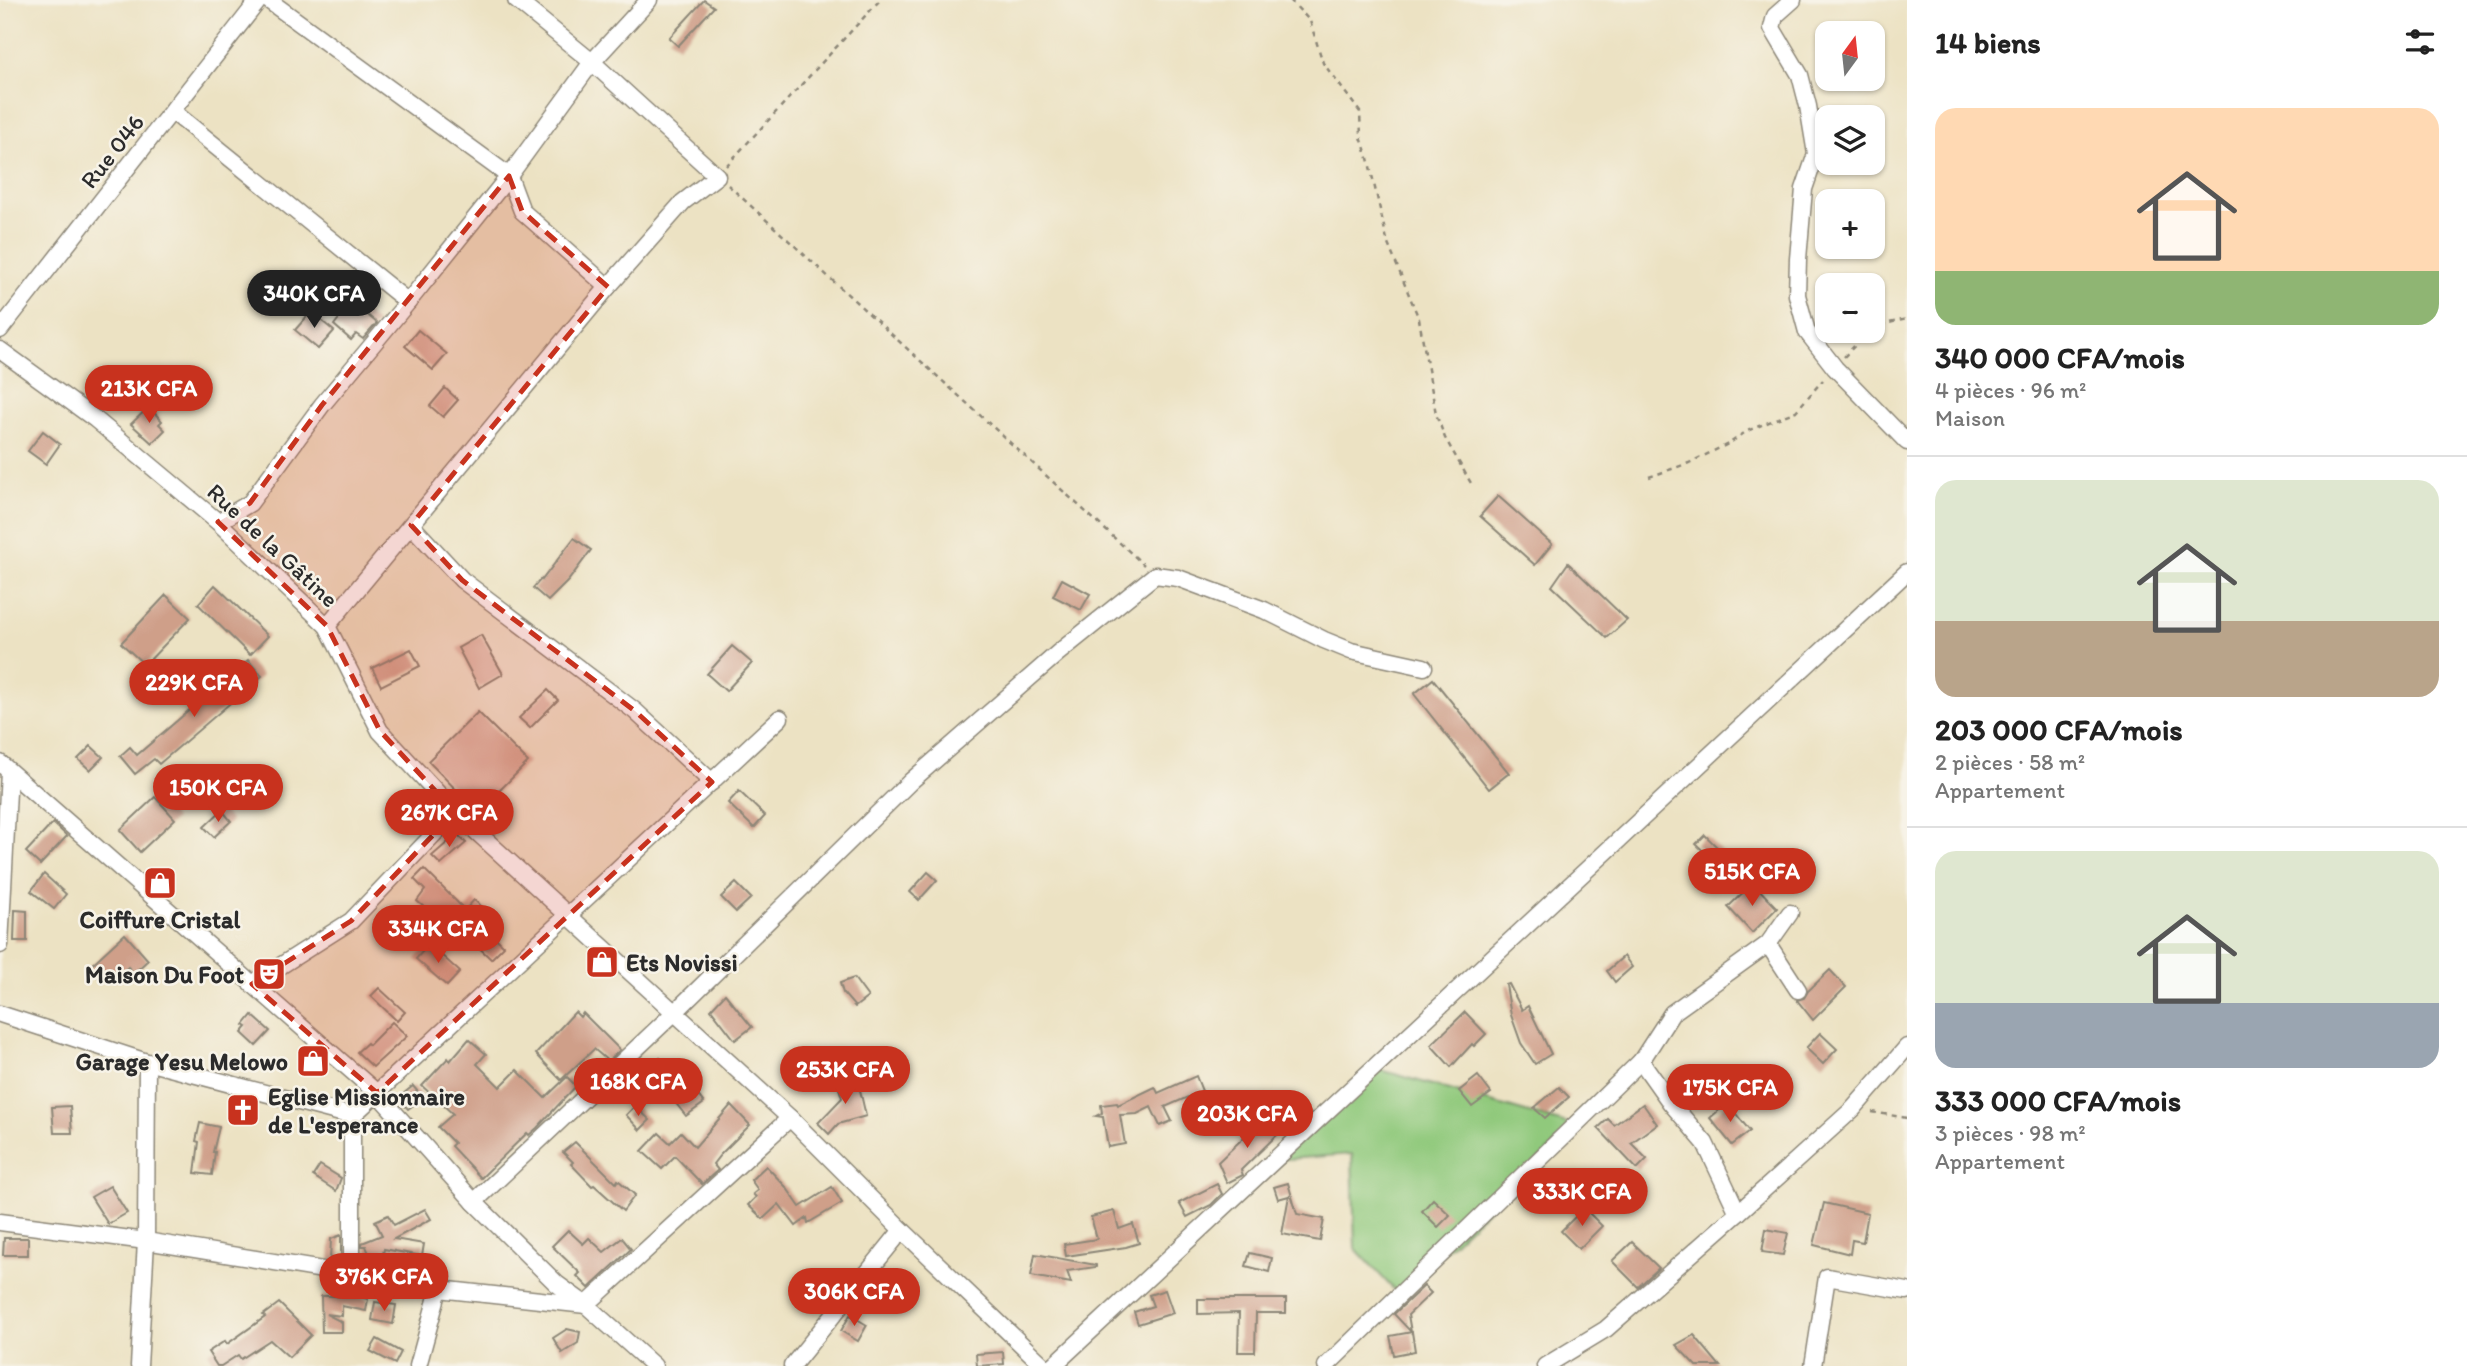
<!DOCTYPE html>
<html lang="fr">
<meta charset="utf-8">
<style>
:root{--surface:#fff;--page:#f2f2f2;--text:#222;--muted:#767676;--line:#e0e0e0;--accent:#c8321e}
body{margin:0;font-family:Itim,sans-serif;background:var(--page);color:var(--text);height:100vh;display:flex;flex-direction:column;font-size:26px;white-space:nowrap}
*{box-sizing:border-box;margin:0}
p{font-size:23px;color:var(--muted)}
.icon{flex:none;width:38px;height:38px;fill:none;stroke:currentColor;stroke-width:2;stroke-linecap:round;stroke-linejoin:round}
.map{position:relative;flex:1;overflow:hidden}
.panel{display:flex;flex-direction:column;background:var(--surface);width:560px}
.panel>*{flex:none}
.needle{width:46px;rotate:15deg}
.fabs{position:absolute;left:1815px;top:21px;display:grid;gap:14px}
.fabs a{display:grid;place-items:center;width:70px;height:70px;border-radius:14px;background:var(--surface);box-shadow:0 2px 5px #0004;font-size:35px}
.price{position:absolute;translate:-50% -60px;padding:0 16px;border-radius:24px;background:var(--accent);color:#fff;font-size:23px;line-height:46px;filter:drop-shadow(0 2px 4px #0008)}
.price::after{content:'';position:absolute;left:50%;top:42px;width:21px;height:16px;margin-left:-10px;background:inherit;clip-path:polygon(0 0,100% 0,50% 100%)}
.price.on{background:#222;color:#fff}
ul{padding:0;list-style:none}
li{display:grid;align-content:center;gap:14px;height:371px;padding:0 28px}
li+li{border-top:2px solid var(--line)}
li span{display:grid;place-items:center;height:217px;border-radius:21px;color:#555}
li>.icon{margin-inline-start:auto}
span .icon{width:126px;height:126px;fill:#fffc;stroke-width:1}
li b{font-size:30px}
h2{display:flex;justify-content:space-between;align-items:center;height:84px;padding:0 28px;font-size:30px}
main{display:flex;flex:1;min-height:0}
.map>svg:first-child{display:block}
</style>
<main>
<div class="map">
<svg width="1907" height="1366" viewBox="0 0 1907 1366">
<rect width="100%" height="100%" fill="#f7f3e8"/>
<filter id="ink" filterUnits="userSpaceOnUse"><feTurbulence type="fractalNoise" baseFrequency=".0143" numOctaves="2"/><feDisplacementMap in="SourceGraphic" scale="14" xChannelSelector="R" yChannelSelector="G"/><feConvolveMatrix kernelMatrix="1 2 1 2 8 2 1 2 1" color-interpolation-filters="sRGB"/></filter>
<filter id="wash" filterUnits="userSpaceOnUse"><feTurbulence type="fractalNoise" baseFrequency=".00686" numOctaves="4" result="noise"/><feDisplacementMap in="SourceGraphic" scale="28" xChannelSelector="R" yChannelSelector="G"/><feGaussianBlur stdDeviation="1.57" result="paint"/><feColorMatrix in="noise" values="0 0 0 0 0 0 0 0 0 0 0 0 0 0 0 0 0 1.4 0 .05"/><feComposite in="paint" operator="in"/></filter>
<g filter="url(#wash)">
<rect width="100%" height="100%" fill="#ece2c3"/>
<path fill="#90c97c" stroke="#5e7a54" stroke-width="2" d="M1374,1068L1574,1126L1399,1295L1355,1248L1352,1154L1274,1160Z"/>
<g id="blocks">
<g fill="#cf9f89">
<path d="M704,0L714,7L678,46L669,38Z"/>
<path d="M352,302L377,323L363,339L356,334L351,340L334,325Z"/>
<path d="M311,312L334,331L318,349L295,330Z"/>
<path d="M418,330L447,354L433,370L405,346Z"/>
<path d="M445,388L458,400L443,417L430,406Z"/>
<path d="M149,407L162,421L159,424L165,430L152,443L131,424Z"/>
<path d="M43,431L60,444L46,464L28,451Z"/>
<path d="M1498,496L1552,544L1535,565L1480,516Z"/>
<path d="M574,538L591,550L568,581L548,601L533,588L541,579L542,580Z"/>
<path d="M1568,563L1627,620L1607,638L1552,586Z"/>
<path d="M1062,579L1090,594L1081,610L1053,596Z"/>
<path d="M215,585L268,636L250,655L198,604Z"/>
<path d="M166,595L190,618L145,665L121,643Z"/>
<path d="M481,635L503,674L479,688L458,648Z"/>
<path d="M732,646L752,663L726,691L707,674Z"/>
<path d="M411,649L420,666L381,686L372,668Z"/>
<path d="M248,660L262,676L159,764L154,759L135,774L120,756L130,747L137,755Z"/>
<path d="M1433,679L1509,773L1489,789L1414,694Z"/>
<path d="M548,690L558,700L530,728L519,718Z"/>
<path d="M478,712L528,762L478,812L428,761Z"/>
<path d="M91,746L103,757L90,770L78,759Z"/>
<path d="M739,791L765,816L754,828L728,803Z"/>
<path d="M155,797L175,819L140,852L120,830Z"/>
<path d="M222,810L231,821L214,837L204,827Z"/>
<path d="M53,823L67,836L40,865L26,852Z"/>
<path d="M457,834L466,843L441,865L432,856Z"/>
<path d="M1705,835L1727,857L1718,865L1696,844Z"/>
<path d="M424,869L465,910L474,900L490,914L481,924L504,946L491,959L449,919L444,924L417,901L425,890L414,879Z"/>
<path d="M928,872L937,880L919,900L910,892Z"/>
<path d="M44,874L66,894L54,909L31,891Z"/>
<path d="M736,883L751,898L736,912L721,897Z"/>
<path d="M1753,883L1777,908L1752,933L1728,907Z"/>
<path d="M15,910L27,911V941H14Z"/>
<path d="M125,934L148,960L134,973L128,967L114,981L105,972L99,978L89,967Z"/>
<path d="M429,944L460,972L447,986L416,959Z"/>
<path d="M1624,956L1632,967L1615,982L1607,971Z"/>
<path d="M1830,970L1846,987L1813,1020L1797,1000L1804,998L1808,991Z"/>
<path d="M854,978L868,997L855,1007L843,993L840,983Z"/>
<path d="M1509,984L1522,1010L1528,1006L1551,1054L1535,1064L1521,1043L1511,1015L1506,985Z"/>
<path d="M379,988L405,1012L397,1021L371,996Z"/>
<path d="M725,994L752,1027L735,1040L711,1009Z"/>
<path d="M575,1012L580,1017L583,1013L620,1050L608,1061L594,1049L561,1080L536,1054Z"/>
<path d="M1465,1012L1486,1034L1474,1046L1472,1044L1451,1067L1431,1045Z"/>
<path d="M252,1015L270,1031L256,1046L242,1033L247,1027L244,1025Z"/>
<path d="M392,1022L407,1036L373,1067L357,1052L367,1043L369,1045Z"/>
<path d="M1820,1033L1837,1049L1823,1064L1806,1048Z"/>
<path d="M469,1039L486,1054L477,1064L500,1087L517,1070L545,1098L567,1077L576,1086L537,1128L529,1135L527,1133L481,1178L451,1146L454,1143L438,1127L453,1114L422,1086L448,1058L450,1061Z"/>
<path d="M660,1058L687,1086L689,1084L704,1103L686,1116L658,1081L646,1092L636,1081Z"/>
<path d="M1196,1076L1202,1091L1165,1107L1172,1121L1160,1126L1151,1107L1137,1114L1120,1115L1125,1144L1108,1147L1103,1117L1096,1116L1102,1113L1101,1105L1117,1103L1118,1105L1155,1087L1158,1093Z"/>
<path d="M1478,1076L1491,1093L1472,1107L1459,1091Z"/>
<path d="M857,1077L866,1116L838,1124L829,1134L818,1123L842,1098L837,1082Z"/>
<path d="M413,1086L423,1098L408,1109L398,1098Z"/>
<path d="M1559,1087L1569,1097L1545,1118L1534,1108Z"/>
<path d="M1727,1103L1750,1131L1732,1145L1710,1118Z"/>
<path d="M1643,1104L1657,1124L1631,1143L1647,1159L1637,1169L1598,1128L1608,1119L1614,1125Z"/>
<path d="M731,1105L750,1125L720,1155L713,1164L718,1170L702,1184L675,1156L662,1169L642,1151L659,1133L670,1143L681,1132L695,1147Z"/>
<path d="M70,1106L72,1133H54L52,1107Z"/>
<path d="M635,1106L650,1120L640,1130L626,1115Z"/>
<path d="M1265,1117L1280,1132L1241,1170L1243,1175L1227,1183L1218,1162Z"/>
<path d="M200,1123L219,1127L213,1152H215L212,1175L195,1173L199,1142L196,1141Z"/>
<path d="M575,1142L616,1183L618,1180L635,1195L623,1211L594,1185L592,1186L571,1164L573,1162L563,1152Z"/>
<path d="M320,1165L341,1178L336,1191L313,1176Z"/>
<path d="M766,1166L786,1187L800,1207L832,1187L842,1203L808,1223L807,1218L796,1226L779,1204L763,1219L748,1205L756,1197L753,1194L758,1190L751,1180Z"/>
<path d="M1288,1183L1297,1214L1324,1219L1320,1241L1282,1234L1289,1196L1278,1199L1274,1187Z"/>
<path d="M1217,1184L1222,1194L1211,1205L1187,1217L1179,1203Z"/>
<path d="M110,1186L127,1213L108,1224L91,1197Z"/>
<path d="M1433,1199L1450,1215L1438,1227L1422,1211Z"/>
<path d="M1824,1203L1868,1213L1863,1242L1852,1240L1850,1254L1814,1245Z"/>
<path d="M1584,1208L1602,1226L1579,1249L1561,1231Z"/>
<path d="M425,1209L431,1219L394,1239L424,1244L422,1256L384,1249L380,1269L375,1268L366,1246H362V1243L382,1235L375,1221L388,1215L394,1225Z"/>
<path d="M1114,1211L1119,1229L1133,1224L1139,1243L1126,1247L1066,1256L1064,1244L1097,1239L1091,1217Z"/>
<path d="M1766,1229L1788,1233L1783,1255L1762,1252Z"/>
<path d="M568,1230L583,1244L589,1238L604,1252L622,1238L631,1249L589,1288L577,1276L580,1273L552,1246Z"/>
<path d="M341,1235V1262L330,1260L331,1239Z"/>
<path d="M4,1238H28V1255H3Z"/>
<path d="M1632,1242L1659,1268L1638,1287L1612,1261Z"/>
<path d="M1250,1253L1272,1258L1269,1272L1246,1266Z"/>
<path d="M1035,1254L1096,1265V1267L1067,1271L1071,1283L1031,1276Z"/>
<path d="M1424,1286L1431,1293L1408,1315L1411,1332L1394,1314Z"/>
<path d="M1165,1290L1173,1313L1138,1324L1134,1312L1153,1306L1149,1295Z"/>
<path d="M321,1296H353L368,1299L366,1311L342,1306V1316L326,1314L342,1322V1332H322Z"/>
<path d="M1198,1299H1286V1313H1256L1255,1352H1238L1239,1313L1198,1314Z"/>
<path d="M375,1302L396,1305L393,1324L372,1320Z"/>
<path d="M279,1303L311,1335L289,1357L270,1340L241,1359L238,1355L221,1366H217L208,1352L225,1341L227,1344L265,1317L263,1315Z"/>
<path d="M850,1315L867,1325L858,1341L841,1331Z"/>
<path d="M567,1329L580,1332L578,1343L562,1353L553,1338Z"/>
<path d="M1412,1332L1415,1351L1394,1355L1390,1336Z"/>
<path d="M1694,1335L1720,1366H1696L1676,1345Z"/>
<path d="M377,1339L401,1352L395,1364L370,1351Z"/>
<path d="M1003,1352L1004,1364L977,1366L976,1354Z"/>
</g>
</g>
</g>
<g filter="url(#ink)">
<use href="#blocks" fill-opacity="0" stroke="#8c8677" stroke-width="2"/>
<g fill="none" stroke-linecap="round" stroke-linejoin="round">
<defs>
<g id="minor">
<path d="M268,0L509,176L522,211L608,287"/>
<path d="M1793,0L1775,16L1772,28L1800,75L1808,106L1816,154L1804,189L1798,259L1797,295L1807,332L1835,368L1907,442"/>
<path d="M172,111L408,302"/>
<path d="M0,330L259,0"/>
<path d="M0,350L95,419L218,522L327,626L380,731L455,812L790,1118L902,1230L1044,1366"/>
<path d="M218,522L250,503L322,405L408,302L509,176L592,62L649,0"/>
<path d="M411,525L462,580L635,711L712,782"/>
<path d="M327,626L608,287L683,202L717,176L592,62L516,0"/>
<path d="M0,763L377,1093L474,1202L557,1284L586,1305L654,1366"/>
<path d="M1768,944L1798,990"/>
<path d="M0,945L9,772"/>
<path d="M252,984L351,921L455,812"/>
<path d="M0,1014L147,1062L352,1116L780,718"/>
<path d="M1641,1061L1670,1102L1705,1143L1738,1213"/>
<path d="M352,1116V1275"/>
<path d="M474,1202L675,1012L911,781L1058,653L1155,575L1178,578L1264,610L1324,640L1351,651L1424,667"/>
<path d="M0,1222L146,1241L439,1289L586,1305L790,1118"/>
<path d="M139,1366L146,1241L147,1062"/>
<path d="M418,1366L439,1289"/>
<path d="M792,1366L902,1230"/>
<path d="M1053,1366L1907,572"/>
<path d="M1326,1366L1641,1061L1672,1013L1768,944L1790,913"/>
<path d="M1545,1366L1606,1329L1738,1213L1853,1109L1907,1047"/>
<path d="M1813,1366L1827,1277L1907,1291"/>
</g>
</defs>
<use href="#minor" stroke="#8c8677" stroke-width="19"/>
<g stroke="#8c8677" stroke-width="2.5" stroke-dasharray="5 5" stroke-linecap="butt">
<path d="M1290,0L1310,21L1323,63L1360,112L1361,137L1368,158L1388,244L1419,319L1436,414L1445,438L1472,485"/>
<path d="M726,166L880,0"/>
<path d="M728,185L1144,565"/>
<path d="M1844,357L1859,341L1878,334L1884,324L1907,319"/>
<path d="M1649,477L1689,463L1730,443L1747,431L1796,411L1823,380"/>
<path d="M1872,1112L1907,1118"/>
</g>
<use href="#minor" stroke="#fff" stroke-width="16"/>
</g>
</g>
<path fill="#c8321e" fill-opacity="0.2" stroke="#c8321e" stroke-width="5" stroke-dasharray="14 9" stroke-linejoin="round" d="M509,176L522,211L608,287L411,525L462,580L635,711L712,782L377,1093L252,984L351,921L455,812L380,731L327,626L218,522L250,503L322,405Z"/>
<defs>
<symbol id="shop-square" viewBox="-11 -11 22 22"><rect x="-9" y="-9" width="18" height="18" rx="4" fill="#c8321e" stroke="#f7f3e8"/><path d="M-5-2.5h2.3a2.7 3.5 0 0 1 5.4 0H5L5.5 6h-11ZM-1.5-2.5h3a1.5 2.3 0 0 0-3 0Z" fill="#fff"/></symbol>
<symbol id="theatre-square" viewBox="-11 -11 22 22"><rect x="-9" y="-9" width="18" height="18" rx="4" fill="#c8321e" stroke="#f7f3e8"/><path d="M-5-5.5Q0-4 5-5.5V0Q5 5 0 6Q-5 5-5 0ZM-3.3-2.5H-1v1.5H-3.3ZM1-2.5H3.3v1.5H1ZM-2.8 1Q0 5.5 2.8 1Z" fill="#fff"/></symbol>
<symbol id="church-square" viewBox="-11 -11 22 22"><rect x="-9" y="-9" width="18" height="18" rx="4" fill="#c8321e" stroke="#f7f3e8"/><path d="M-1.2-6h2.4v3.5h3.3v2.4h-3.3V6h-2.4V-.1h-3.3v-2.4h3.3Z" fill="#fff"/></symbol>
</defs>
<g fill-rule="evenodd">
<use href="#shop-square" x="141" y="864" width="38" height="38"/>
<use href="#shop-square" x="583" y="943" width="38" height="38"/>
<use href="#theatre-square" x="250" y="955" width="38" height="38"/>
<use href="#shop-square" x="294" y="1042" width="38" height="38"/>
<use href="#church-square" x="224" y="1091" width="38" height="38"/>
</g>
<g text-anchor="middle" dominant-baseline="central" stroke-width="5" stroke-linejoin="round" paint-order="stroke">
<g font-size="24" fill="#2b2b2b" stroke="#f7f3e8">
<text transform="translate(112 151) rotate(-52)">Rue 046</text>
<text transform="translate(273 545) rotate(43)">Rue de la Gâtine</text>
</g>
<g font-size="24" font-weight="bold" fill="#2b2b2b" stroke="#f7f3e8" text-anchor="start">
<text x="160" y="919" text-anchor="middle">Coiffure Cristal</text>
<text x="626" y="962">Ets Novissi</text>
<text x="244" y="974" text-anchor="end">Maison Du Foot</text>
<text x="288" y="1061" text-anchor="end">Garage Yesu Melowo</text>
<text x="268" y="1096">Eglise Missionnaire<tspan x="268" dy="28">de L'esperance</tspan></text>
</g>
</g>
</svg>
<div class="fabs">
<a><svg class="needle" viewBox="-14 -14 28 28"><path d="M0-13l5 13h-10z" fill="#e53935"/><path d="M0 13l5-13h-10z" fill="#767676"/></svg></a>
<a><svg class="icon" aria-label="layers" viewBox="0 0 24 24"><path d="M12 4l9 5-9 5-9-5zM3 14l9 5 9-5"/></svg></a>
<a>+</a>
<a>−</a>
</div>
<b class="price on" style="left:314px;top:330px">340K CFA</b>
<b class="price" style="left:149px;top:425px">213K CFA</b>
<b class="price" style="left:194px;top:719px">229K CFA</b>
<b class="price" style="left:218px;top:824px">150K CFA</b>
<b class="price" style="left:449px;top:849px">267K CFA</b>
<b class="price" style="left:1752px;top:908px">515K CFA</b>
<b class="price" style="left:438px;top:965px">334K CFA</b>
<b class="price" style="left:845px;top:1106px">253K CFA</b>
<b class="price" style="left:638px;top:1118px">168K CFA</b>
<b class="price" style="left:1730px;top:1124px">175K CFA</b>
<b class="price" style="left:1247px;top:1150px">203K CFA</b>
<b class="price" style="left:1582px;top:1228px">333K CFA</b>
<b class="price" style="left:384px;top:1313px">376K CFA</b>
<b class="price" style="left:854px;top:1328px">306K CFA</b>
</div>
<section class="panel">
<h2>14 biens<svg class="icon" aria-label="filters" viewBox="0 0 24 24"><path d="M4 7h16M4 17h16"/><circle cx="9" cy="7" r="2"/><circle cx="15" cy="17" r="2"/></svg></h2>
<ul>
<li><span style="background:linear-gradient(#ffd9b3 75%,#8fb573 0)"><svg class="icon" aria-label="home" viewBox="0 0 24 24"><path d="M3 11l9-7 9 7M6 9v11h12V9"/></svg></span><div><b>340 000 CFA/mois</b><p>4 pièces · 96 m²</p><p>Maison</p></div></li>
<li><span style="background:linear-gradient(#dfe7d0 65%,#b9a48a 0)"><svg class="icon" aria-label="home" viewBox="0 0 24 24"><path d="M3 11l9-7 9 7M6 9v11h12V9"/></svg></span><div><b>203 000 CFA/mois</b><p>2 pièces · 58 m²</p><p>Appartement</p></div></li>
<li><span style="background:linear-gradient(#dfe7d0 70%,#9aa5b1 0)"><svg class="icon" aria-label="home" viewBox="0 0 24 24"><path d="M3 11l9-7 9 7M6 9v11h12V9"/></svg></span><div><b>333 000 CFA/mois</b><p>3 pièces · 98 m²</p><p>Appartement</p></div></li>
</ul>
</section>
</main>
